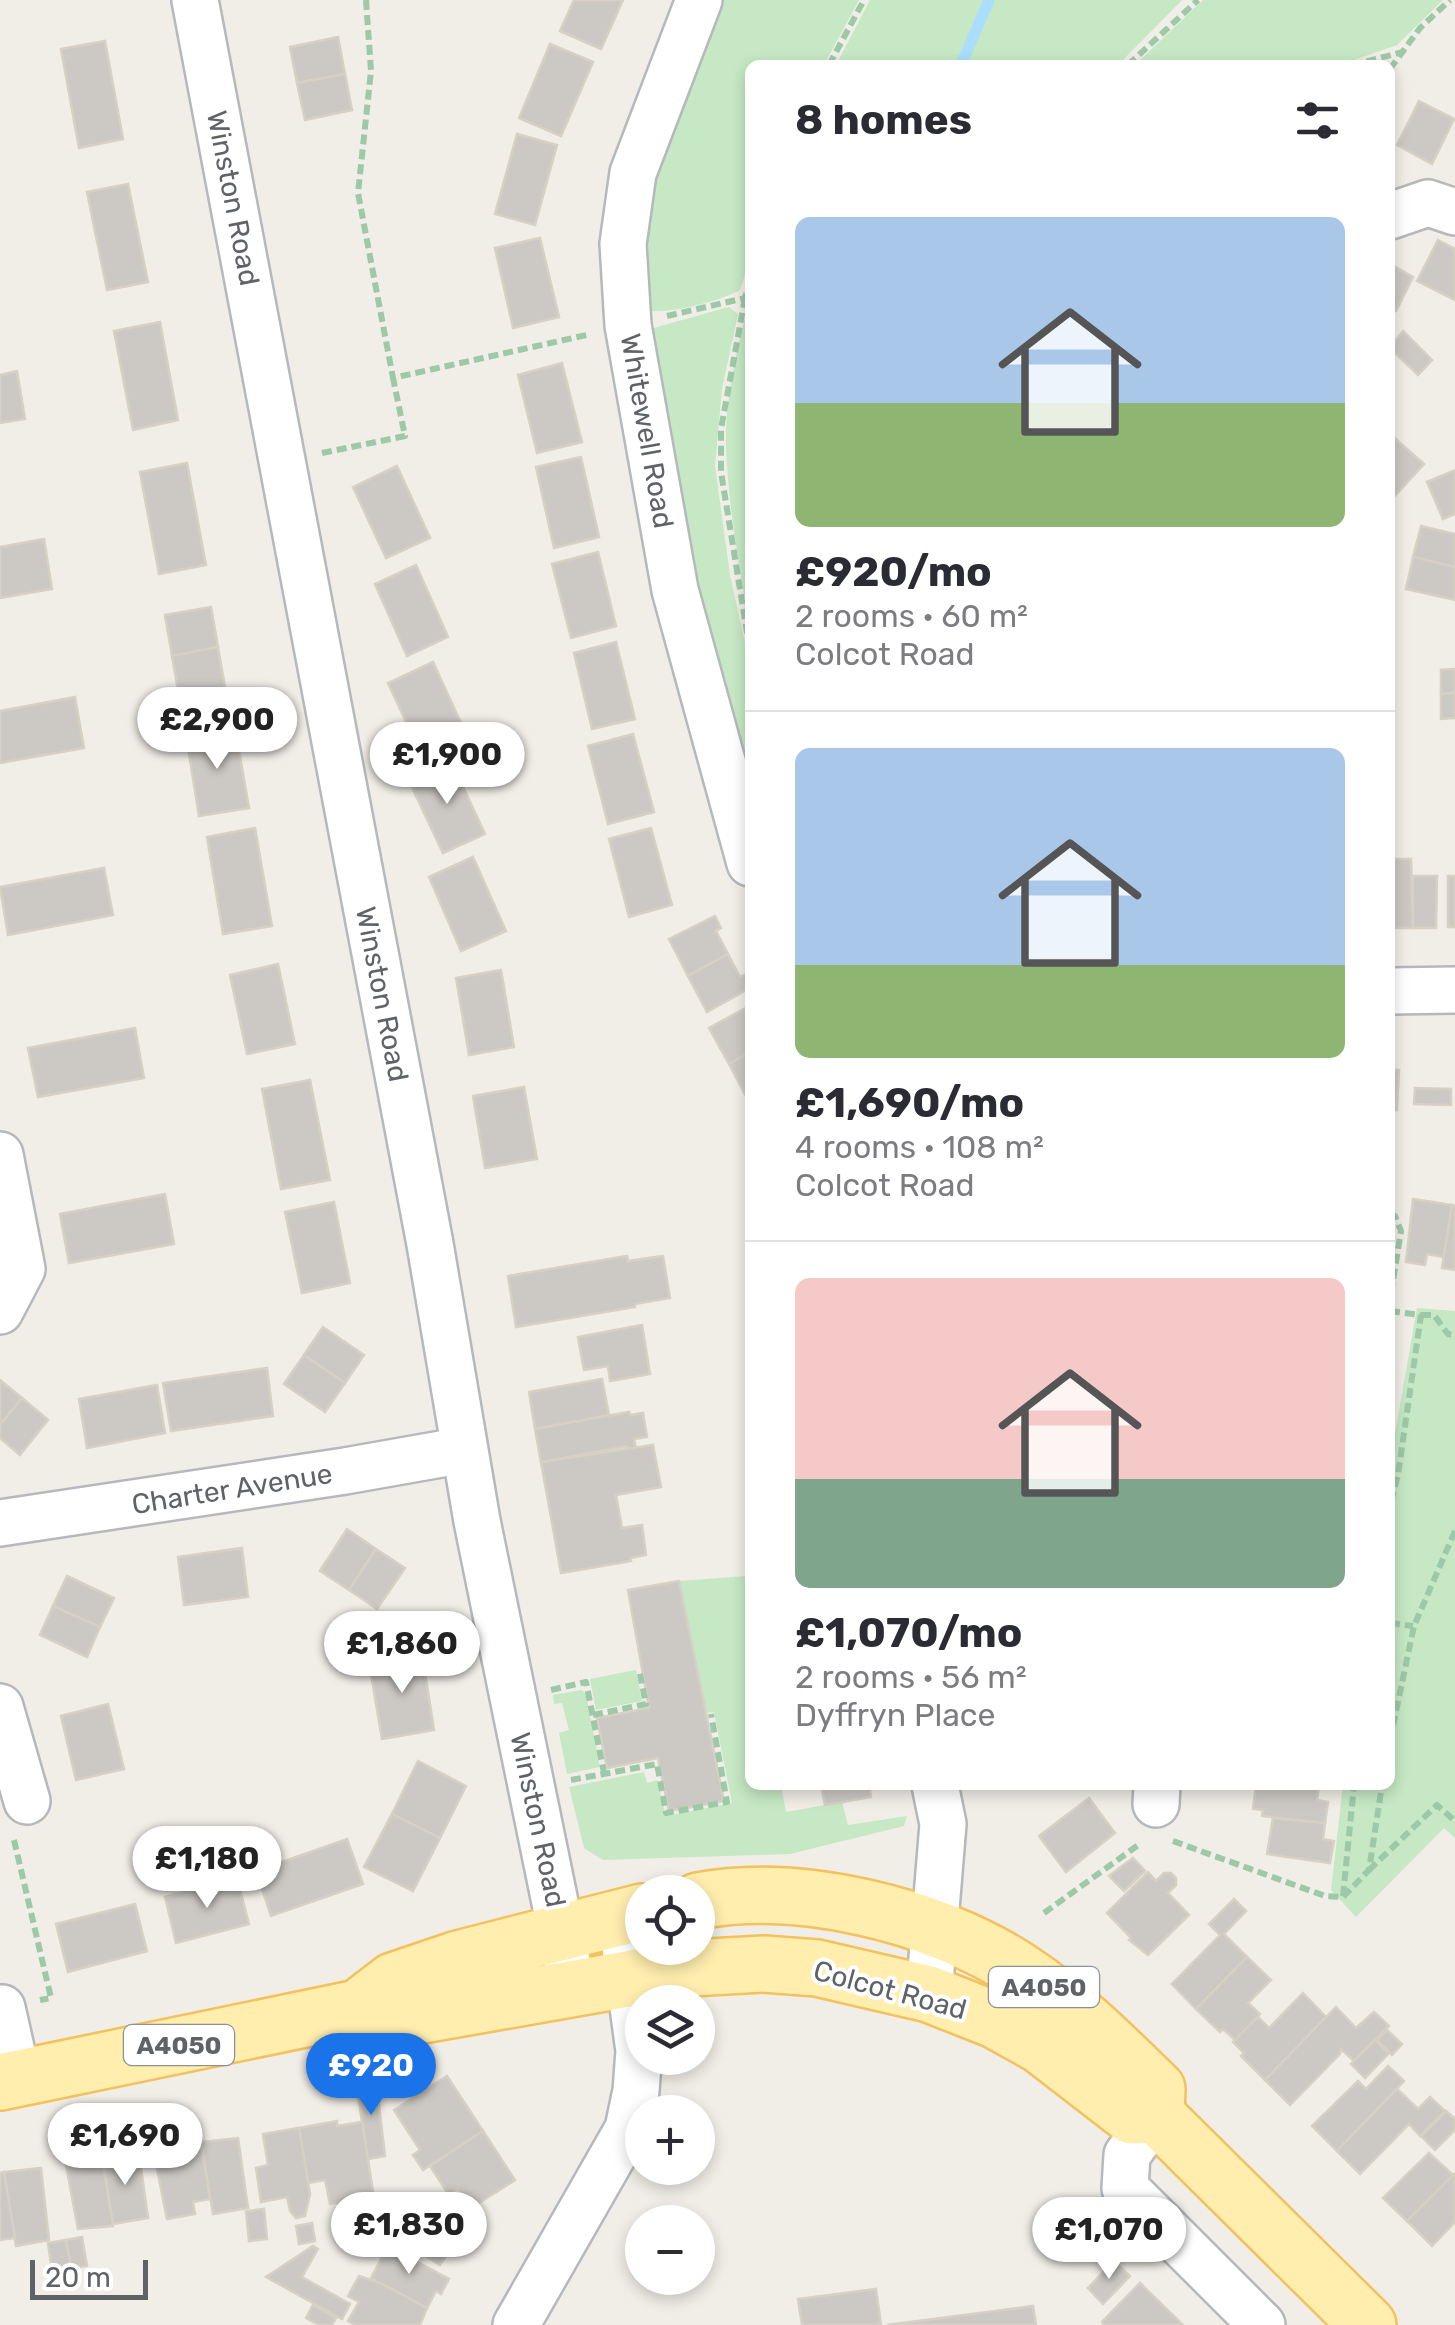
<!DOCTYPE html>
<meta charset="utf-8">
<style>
:root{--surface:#fff;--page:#f2f2f3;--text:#2b2b33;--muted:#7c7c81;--line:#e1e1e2;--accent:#1a73e8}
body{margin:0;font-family:Rubik,sans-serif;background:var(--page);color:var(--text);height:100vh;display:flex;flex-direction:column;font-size:38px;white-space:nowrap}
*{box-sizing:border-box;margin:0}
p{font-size:32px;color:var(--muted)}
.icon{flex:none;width:55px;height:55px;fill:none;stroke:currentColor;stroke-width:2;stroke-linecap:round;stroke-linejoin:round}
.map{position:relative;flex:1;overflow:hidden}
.side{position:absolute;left:745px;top:60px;width:650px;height:1730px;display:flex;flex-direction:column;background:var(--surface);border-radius:15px;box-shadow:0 5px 15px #0003}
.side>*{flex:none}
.tools{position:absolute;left:625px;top:1875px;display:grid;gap:20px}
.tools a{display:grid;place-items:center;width:90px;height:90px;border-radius:50%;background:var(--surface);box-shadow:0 5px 15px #0003;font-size:50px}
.scale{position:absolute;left:30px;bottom:25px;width:118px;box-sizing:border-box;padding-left:10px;border:5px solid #5f6368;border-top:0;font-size:28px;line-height:35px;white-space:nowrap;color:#5f6368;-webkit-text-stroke:8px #fff;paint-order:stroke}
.price{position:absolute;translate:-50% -85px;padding:0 22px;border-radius:35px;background:#fff;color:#222;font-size:32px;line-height:65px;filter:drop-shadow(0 2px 5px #0008)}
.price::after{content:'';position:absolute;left:50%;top:60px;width:30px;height:22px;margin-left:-15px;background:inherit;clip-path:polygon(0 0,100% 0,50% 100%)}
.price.selected{background:var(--accent);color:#fff}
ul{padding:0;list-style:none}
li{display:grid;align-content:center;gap:20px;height:530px;padding:0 50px}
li+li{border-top:2px solid var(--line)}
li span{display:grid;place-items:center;height:310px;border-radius:15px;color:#555}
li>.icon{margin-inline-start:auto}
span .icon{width:180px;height:180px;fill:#fffc;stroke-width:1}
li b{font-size:42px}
h2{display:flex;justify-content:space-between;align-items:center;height:120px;padding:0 50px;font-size:42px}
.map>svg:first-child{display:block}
</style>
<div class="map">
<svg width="1455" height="2325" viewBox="0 0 1455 2325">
<rect width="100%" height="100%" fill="#f1eee7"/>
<g fill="#c6e8c4">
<path d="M720,0H859L824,65H750V260L740,290C718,302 667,315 643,310L640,264L657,156Z"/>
<path d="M870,0H1182L1118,65H836Z"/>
<path d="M1203,0H1443L1397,45L1340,65H1135Z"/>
<path d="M750,300V627C739,566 728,506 726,444C725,399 738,343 750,300Z"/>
<path d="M729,307L738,314L722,389L715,466L730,575L750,666V802L708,655L646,330Z"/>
<path d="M1417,1308L1455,1311V1838L1444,1828L1356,1917L1331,1890L1343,1785H1390V1462Z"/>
<path d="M746,1576L750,1598V1785H781L786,1812L842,1802L848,1825L907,1816L904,1826L790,1854L603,1860L584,1848L569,1787L644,1772L647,1783L657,1780L666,1816L732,1803L714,1712L704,1713L679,1581Z"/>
<path d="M636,1670L642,1701L596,1710L590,1679Z"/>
<path d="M582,1690L586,1695L600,1767L567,1774L559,1733L569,1730L562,1703L554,1704L553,1695Z"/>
</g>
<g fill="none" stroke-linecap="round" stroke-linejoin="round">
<path stroke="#a9deff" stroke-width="11" d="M961,65L989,0"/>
</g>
<g fill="#ccc9c4" stroke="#d6d0c5" stroke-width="2.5">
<path d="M574,0H623L601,49L560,31Z"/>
<path d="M338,37L345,74L297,83L290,47Z"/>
<path d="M105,41L123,139L79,148L61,49Z"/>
<path d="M550,44L593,62L561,136L519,118Z"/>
<path d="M345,74L352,110L305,120L297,83Z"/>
<path d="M1419,101L1454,119L1432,164L1397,145Z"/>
<path d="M517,134L557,145L535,225L495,214Z"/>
<path d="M128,184L148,282L107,290L87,192Z"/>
<path d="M540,238L559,317L513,328L495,248Z"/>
<path d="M1438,240L1455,249V300L1417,281Z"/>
<path d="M1394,266L1413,277L1396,311L1390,308V273Z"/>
<path d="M160,322L178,420L133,430L114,331Z"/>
<path d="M1403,331L1432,360L1418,375L1390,348Z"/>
<path d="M562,363L582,442L537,453L518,375Z"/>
<path d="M17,371L25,419L0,423V375Z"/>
<path d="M1390,434L1424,464L1393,498L1390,495Z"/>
<path d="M581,457L599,537L554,548L536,467Z"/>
<path d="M187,463L206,565L159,574L140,472Z"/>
<path d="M397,466L430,538L386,558L353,487Z"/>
<path d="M1455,470V514L1443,519L1427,482Z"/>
<path d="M1421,526L1455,534V567L1413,557Z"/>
<path d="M44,539L52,589L0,598V547Z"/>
<path d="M598,552L616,626L571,638L552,564Z"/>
<path d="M1413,557L1455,567V600L1406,589Z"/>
<path d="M416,565L448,637L407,656L375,584Z"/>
<path d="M211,607L218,647L172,656L165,615Z"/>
<path d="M616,642L635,719L592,729L574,653Z"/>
<path d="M218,647L225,687L179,696L172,656Z"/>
<path d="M433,662L467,736L422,756L388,683Z"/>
<path d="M1455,669V693L1441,694V670Z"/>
<path d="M1455,693V718L1441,719V694Z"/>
<path d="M75,697L84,748L0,763V711Z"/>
<path d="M235,727L249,808L199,816L186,735Z"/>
<path d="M633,734L654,812L608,824L588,746Z"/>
<path d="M451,761L485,834L443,853L409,781Z"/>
<path d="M255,828L272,926L223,934L207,837Z"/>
<path d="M651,828L672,905L629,917L609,839Z"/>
<path d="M473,857L506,931L461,951L429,877Z"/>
<path d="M1393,859H1411L1413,928H1390Z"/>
<path d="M104,868L113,915L8,935L0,887Z"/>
<path d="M1413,876H1437L1436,928H1413Z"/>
<rect x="1448" y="876" width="7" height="51"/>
<path d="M715,916L721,928L716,931L728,954L688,976L669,939Z"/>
<path d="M728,954L740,977L746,974L750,988L707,1012L688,976Z"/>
<path d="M278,964L295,1044L247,1054L230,975Z"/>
<path d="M501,970L514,1047L469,1055L456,978Z"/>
<path d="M749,1006L750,1052L729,1064L709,1028Z"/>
<path d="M135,1028L144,1078L38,1097L28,1048Z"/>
<path d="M750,1052V1099L748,1100L729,1064Z"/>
<path d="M1390,1069L1399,1070L1397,1110L1390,1109Z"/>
<path d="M310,1080L330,1180L281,1189L262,1089Z"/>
<path d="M524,1087L537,1159L485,1168L473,1096Z"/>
<path d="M1415,1088L1451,1089V1105L1414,1104Z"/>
<path d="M165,1194L174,1244L69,1263L60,1214Z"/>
<path d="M1413,1199L1452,1205L1444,1257L1427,1254L1425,1265L1406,1262Z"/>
<path d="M334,1202L350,1283L302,1293L285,1212Z"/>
<path d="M1452,1205L1455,1206V1270L1442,1268Z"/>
<path d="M627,1256L628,1261L663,1256L670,1298L635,1304V1307L516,1327L508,1276Z"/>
<path d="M642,1325L650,1374L610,1381L608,1366L584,1370L578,1337Z"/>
<path d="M323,1327L364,1355L345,1383L304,1355Z"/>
<path d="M304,1355L345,1383L325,1412L284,1384Z"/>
<path d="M267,1368L273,1416L171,1431L163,1383Z"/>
<path d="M602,1379L609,1415L535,1429L529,1392Z"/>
<path d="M0,1380L22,1398L0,1425Z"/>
<path d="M157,1385L165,1433L87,1448L79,1399Z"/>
<path d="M22,1398L48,1420L20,1455L0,1438V1425Z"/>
<path d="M629,1412L630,1415L643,1413L647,1437L634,1439L636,1448L627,1449V1446L541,1462L535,1429Z"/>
<path d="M653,1445L661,1487L616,1495L622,1528L642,1525L646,1555L630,1558L631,1561L561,1573L541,1462Z"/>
<path d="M347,1529L376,1549L349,1590L320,1571Z"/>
<path d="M242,1548L248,1597L184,1605L178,1557Z"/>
<path d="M376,1549L405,1568L377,1609L349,1590Z"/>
<path d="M67,1576L114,1598L100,1627L53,1606Z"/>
<path d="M679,1581L724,1801L669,1811L658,1758L607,1768L597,1718L649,1708L628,1590Z"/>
<path d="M53,1606L100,1627L87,1657L40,1635Z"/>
<path d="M422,1653L434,1730L382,1739L369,1662Z"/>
<path d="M108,1704L124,1769L76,1780L61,1716Z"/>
<path d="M418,1761L466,1786L440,1838L392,1814Z"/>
<path d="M821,1785H869L871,1797L825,1805Z"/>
<path d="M1256,1785H1319L1317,1800L1328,1802L1325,1823L1262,1816L1263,1810L1253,1809Z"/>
<path d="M1089,1798L1115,1833L1066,1872L1039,1836Z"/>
<path d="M392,1814L440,1838L413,1891L364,1867Z"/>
<path d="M1273,1818L1325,1823L1323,1839L1334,1841L1330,1863L1267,1854Z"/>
<path d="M347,1839L363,1884L271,1916L256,1871Z"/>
<path d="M1133,1858L1145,1871L1124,1891L1109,1876Z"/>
<path d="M1148,1872L1156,1881L1164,1873H1171L1176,1878V1885L1168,1893L1189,1915L1148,1955L1129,1940L1131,1938L1107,1913Z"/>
<path d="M237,1878L249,1924L176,1943L165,1897Z"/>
<path d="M1234,1899L1246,1911L1224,1934L1247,1957L1196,2009L1172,1984L1220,1935L1209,1924Z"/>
<path d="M135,1904L147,1951L68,1972L56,1924Z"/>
<path d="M1247,1957L1271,1980L1248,2003L1260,2014L1235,2040L1223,2029L1220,2032L1196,2009Z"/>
<path d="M1303,1993L1326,2017L1265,2080L1241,2056L1244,2053L1233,2042L1258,2017L1269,2028Z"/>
<path d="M1336,2007L1356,2028L1374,2012L1389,2026L1354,2061L1341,2049L1340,2054L1290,2105L1265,2080Z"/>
<path d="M1387,2030L1402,2044L1392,2055L1377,2040Z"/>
<path d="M1375,2040L1389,2053L1365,2078L1351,2064Z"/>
<path d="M1388,2066L1404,2081L1337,2151L1312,2126L1358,2081L1366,2089Z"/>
<path d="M447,2076L483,2131L423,2170L413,2155L420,2150L394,2110Z"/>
<path d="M376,2080L385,2156L368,2159L356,2083Z"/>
<path d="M1397,2089L1418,2109L1430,2097L1445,2111L1420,2136L1409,2124L1360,2174L1337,2151Z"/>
<path d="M1446,2111L1455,2119V2130L1435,2150L1421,2136Z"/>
<path d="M337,2121V2126L362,2122L375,2204L358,2214L356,2199L330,2204L325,2180L308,2183L299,2128Z"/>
<path d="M299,2128L310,2194L305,2216L296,2218L290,2211L287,2197L261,2202L256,2168L268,2165L263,2134Z"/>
<path d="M483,2131L515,2180L471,2208L458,2189L449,2195L430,2166Z"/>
<path d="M238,2138L248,2208L213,2214L201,2142Z"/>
<path d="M201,2142L210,2199L193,2202L195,2214L167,2219L154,2154Z"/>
<path d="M1429,2153L1453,2175L1407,2221L1383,2198Z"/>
<path d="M124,2154H139L148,2218L113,2224L102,2157Z"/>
<path d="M102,2157L113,2226L78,2229L66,2165Z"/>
<path d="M41,2168L49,2240L16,2246L4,2172Z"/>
<path d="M4,2172L15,2238L0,2240V2173Z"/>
<path d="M1455,2173V2222L1432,2246L1407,2221Z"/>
<path d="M411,2206L459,2235L450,2250L403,2221Z"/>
<path d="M264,2209L267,2239L249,2241L246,2211Z"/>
<path d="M403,2221L450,2250L440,2265L393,2236Z"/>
<path d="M312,2223L315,2241L299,2244L296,2226Z"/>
<path d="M82,2237L87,2266L71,2268L66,2240Z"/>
<path d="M66,2240L71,2268L52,2271L48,2243Z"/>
<path d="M313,2246L318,2249L302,2277L350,2304L342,2319L266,2277Z"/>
<path d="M388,2246L449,2279L441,2294L436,2291L427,2308L371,2278Z"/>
<path d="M1114,2261L1130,2276L1103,2304L1088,2288Z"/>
<path d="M359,2276L380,2283L427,2308L420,2325H355L348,2321L359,2302L348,2296Z"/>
<path d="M1140,2283L1183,2325H1104L1102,2322Z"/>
<path d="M876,2289L881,2325H802L798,2299Z"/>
<path d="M313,2305L336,2318L332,2325H319L306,2318Z"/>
<path d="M1033,2306L1036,2325H887Z"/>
</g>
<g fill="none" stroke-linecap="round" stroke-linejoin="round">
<defs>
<g id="minor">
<path d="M195,0L430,1244L477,1521L568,1966"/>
<path d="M699,0L633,173L623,244L628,325L675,590L750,863"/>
<path d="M1390,216L1428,203L1455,212"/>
<path d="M1390,991L1455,990"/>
<path d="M0,1155L22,1269L0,1311"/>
<path d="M0,1523L345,1471L464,1450"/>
<path d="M0,1707L27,1801"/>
<path d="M1156,1804L1157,1785"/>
<path d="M929,1994L943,1824L935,1785"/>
<path d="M2,2008L18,2079"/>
<path d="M1156,2115L1127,2155L1125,2188L1262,2325"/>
<path d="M516,2325L628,2129L636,2091L639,2051L621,1918"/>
</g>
<g id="major">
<path d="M698,1901C797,1882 934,1914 1019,1970C1070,2003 1114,2047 1157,2089L1156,2115"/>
<path d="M358,2008L393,1981L458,1959L642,1912"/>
<path d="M0,2082L358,2008L400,2019L690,1968L764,1964L817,1968L929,1994L995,2020L1040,2045L1132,2116L1156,2115L1368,2325"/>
</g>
</defs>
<use href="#minor" stroke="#b5b8bc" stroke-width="50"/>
<use href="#major" stroke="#f3c15e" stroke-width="60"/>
<g stroke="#9dc9a8" stroke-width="6" stroke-dasharray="10 5" stroke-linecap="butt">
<path d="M366,0L371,71L358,193L393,378L591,334"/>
<path d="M829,65L864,0"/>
<path d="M1128,65L1198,0"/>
<path d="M1352,65L1403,52"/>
<path d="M1390,69L1420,28L1450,0"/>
<path d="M745,298L721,429V472L750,651"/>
<path d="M667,316L745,298L750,280"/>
<path d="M322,453L405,436L393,378"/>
<path d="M1390,1213L1395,1216L1401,1231L1390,1299"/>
<path d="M1390,1311L1421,1315L1398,1475L1390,1505"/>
<path d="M1421,1315H1434L1448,1334L1455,1335"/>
<path d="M1390,1623L1413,1626"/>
<path d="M551,1690L586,1682L604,1773"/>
<path d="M593,1715L646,1704L639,1669"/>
<path d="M1390,1740L1414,1626L1455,1531"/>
<path d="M571,1780L657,1764L666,1813L727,1802L711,1714"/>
<path d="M14,1840L51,1998L40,2000"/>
<path d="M1173,1841L1325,1896L1343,1897L1369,1870L1382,1785"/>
<path d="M1369,1870L1437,1805L1455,1821"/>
<path d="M1343,1896L1354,1785"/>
<path d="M1044,1913L1141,1843"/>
</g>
<use href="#minor" stroke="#fff" stroke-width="45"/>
<use href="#major" stroke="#ffeeae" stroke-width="55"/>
</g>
<g text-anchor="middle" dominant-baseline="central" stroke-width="8" stroke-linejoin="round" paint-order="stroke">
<g fill="#fff" stroke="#8f9295" stroke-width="2.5">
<rect x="989" y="1967" width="110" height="40" rx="8"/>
<rect x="124" y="2025" width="110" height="40" rx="8"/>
</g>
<g font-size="25" font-weight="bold" fill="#5f6368">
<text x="1044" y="1987">A4050</text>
<text x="179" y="2045">A4050</text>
</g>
<g font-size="28" fill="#5f6368" stroke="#fff">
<text transform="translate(233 198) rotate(79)">Winston Road</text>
<text transform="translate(647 431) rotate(80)">Whitewell Road</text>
<text transform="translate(382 994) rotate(79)">Winston Road</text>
<text transform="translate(232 1489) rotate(-9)">Charter Avenue</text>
<text transform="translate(538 1820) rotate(78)">Winston Road</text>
<text transform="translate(890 1990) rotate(15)">Colcot Road</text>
</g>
</g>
</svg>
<div class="tools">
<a><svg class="icon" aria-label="locate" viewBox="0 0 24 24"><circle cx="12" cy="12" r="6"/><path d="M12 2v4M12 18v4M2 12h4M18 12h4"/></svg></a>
<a><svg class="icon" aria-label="layers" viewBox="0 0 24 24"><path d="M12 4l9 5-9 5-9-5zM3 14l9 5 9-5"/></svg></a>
<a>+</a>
<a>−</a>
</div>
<div class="scale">20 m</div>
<b class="price" style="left:217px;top:772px">£2,900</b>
<b class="price" style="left:447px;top:807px">£1,900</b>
<b class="price" style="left:402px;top:1696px">£1,860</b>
<b class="price" style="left:207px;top:1911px">£1,180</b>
<b class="price selected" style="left:371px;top:2118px">£920</b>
<b class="price" style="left:125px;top:2188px">£1,690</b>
<b class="price" style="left:409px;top:2277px">£1,830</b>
<b class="price" style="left:1109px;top:2282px">£1,070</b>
<section class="side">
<h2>8 homes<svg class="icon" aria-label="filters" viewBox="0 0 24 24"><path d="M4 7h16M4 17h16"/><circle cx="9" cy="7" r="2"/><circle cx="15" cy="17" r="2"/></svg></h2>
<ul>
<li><span style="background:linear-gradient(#a9c7e8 60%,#8fb573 0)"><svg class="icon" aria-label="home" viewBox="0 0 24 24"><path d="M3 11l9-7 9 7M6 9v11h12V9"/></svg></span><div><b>£920/mo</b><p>2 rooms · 60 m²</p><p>Colcot Road</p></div></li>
<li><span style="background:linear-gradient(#a9c7e8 70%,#8fb573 0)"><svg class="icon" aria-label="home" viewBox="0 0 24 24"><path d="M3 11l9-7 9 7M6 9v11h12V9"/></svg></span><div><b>£1,690/mo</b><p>4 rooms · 108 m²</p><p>Colcot Road</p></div></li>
<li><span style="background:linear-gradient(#f6c9c9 65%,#7fa58c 0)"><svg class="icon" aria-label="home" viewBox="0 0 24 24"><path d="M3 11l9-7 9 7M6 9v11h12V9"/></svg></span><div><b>£1,070/mo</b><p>2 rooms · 56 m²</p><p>Dyffryn Place</p></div></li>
</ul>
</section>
</div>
